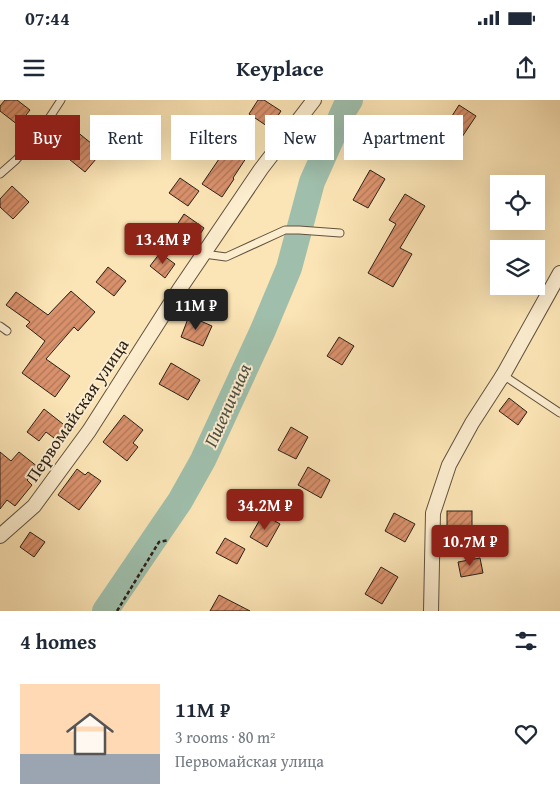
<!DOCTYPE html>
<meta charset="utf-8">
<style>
:root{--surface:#fff;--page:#f6f6f7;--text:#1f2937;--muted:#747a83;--line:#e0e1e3;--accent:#8f2418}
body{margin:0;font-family:"Gentium Book Plus",serif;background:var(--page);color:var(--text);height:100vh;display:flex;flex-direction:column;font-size:19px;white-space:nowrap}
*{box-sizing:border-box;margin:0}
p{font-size:16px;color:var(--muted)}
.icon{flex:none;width:28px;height:28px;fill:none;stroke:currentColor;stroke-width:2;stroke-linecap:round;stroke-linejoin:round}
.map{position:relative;height:511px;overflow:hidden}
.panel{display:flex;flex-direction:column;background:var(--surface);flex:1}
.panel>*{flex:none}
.hud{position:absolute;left:15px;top:15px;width:530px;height:45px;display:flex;gap:10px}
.controls{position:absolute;left:490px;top:75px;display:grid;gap:10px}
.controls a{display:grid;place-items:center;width:55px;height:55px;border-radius:0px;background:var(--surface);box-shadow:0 5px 20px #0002;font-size:25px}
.price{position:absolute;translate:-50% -42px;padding:0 11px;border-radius:5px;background:var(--accent);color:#fff;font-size:16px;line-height:32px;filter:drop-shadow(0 1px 2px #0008)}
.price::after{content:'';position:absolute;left:50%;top:30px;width:15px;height:11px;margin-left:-8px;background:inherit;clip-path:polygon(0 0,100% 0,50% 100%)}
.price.current{background:#222;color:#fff}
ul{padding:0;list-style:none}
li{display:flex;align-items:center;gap:15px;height:125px;padding:0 20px}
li+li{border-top:1px solid var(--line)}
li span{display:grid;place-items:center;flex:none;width:140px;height:100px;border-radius:0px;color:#555}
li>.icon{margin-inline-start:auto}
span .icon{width:60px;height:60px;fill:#fffc;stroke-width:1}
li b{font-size:21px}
h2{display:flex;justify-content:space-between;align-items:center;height:60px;padding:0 20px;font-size:21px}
.chip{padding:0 18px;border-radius:0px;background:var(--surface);box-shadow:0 5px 20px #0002;font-size:18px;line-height:45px}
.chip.current{background:var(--accent);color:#fff}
.status{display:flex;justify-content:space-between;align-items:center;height:35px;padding:0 25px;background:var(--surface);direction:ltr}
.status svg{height:14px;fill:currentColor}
header{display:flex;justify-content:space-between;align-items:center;height:65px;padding:0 20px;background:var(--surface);font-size:22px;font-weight:700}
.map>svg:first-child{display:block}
</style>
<div class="status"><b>07:44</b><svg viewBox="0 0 49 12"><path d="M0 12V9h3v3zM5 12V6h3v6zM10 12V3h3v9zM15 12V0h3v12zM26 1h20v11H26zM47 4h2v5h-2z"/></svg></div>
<header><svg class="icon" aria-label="menu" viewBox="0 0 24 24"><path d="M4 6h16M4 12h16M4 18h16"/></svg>Keyplace<svg class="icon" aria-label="share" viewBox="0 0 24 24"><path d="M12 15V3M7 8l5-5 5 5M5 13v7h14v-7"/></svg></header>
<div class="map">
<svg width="560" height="511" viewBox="0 0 560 511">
<defs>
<pattern id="building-hatch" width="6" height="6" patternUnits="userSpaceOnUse" patternTransform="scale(1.25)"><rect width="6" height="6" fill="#d9916c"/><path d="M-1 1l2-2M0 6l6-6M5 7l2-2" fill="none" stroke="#b07658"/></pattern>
</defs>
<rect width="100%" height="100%" fill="#fbe4b5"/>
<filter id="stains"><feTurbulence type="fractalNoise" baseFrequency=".004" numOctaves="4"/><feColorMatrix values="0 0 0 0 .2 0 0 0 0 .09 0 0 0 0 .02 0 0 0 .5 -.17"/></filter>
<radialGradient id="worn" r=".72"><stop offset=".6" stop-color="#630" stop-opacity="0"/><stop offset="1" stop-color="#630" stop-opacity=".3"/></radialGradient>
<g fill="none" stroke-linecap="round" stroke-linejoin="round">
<path stroke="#9fbfac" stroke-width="26" d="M105,511L180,401L203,360L263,230L289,168L312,82L345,8L350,0"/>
</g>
<g fill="url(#building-hatch)" stroke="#2b2118">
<path d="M5,0H17L30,10L18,25L0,11V6Z"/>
<path d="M258,0H264L281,11L270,28L249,14Z"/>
<path d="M459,5L476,16L462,37L445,27Z"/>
<path d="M76,31L102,52L85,72L59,51Z"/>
<path d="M234,37L252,49L233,78L234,79L222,97L202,84Z"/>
<path d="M370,70L385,79L368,108L353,100Z"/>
<path d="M180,78L199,91L188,106L169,93Z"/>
<path d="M12,86L29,102L13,119L0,107V99Z"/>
<path d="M405,94L425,106L400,148L412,154L393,187L368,173L396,124L389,120Z"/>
<path d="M184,114L204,128L192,147L171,134Z"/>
<path d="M160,153L175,164L165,178L150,166Z"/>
<path d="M108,167L126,181L114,196L96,182Z"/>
<path d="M71,191L95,212L78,231L74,227L46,259L70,276L55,297L22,273L45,241L26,226L30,222L6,205L16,192L48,215Z"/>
<path d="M189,216L212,226L203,246L181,237Z"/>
<path d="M339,237L354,246L342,265L327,256Z"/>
<path d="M171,263L200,280L188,300L159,284Z"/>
<path d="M509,298L527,312L518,325L499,311Z"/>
<path d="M44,309L68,328L58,341L46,332L39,341L27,332Z"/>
<path d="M124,315L143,330L133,343L138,347L127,361L103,342Z"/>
<path d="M291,327L308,337L296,359L278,350Z"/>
<path d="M0,352L11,361L19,352L38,367L27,380L32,385L15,406L7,400L0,409Z"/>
<path d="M308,367L330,380L321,398L298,385Z"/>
<path d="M77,369L85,375L88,372L101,381L79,410L58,395Z"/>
<rect x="447" y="411" width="25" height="31"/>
<path d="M394,413L415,424L405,442L385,431Z"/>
<path d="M263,414L280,424L267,447L250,437Z"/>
<path d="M30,432L45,442L34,457L20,447Z"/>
<path d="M225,438L245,449L237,464L216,453Z"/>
<path d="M480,458L483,473L461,477L458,462Z"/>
<path d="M381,467L398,477L382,504L365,494Z"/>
<path d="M219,495L250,511H210Z"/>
</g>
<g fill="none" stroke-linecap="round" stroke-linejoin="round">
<defs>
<g id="service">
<path d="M0,74L16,60L38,35L61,0"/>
<path d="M204,154L226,157L285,130H299L340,133"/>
<path d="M0,226L7,231"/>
<path d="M503,275L560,313"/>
</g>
<g id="minor">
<path d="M502,277L560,173"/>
<path d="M0,436L34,406L89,331L179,190L261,69L314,0"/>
<path d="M431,511L433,413L449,365L472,323L503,275"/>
</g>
</defs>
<use href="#service" stroke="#5f523f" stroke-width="9"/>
<use href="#minor" stroke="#5f523f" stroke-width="16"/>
<path stroke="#2b2118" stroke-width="2.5" stroke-dasharray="4 2.5" stroke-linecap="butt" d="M117,511L159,442L169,440"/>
<use href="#service" stroke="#fcedcf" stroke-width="7"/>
<use href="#minor" stroke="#fcedcf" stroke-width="14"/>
</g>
<g text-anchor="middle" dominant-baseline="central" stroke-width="4" stroke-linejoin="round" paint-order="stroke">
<g font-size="18" fill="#2b2118" stroke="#fcedcf">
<text transform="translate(77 310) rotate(-56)">Первомайская улица</text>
</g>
<g font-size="19" font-style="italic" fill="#4e5044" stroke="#fcedcf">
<text transform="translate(227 305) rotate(-66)">Пшеничная</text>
</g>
</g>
<rect width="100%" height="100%" filter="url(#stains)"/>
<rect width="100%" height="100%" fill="url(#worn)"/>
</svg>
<div class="controls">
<a><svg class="icon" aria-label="locate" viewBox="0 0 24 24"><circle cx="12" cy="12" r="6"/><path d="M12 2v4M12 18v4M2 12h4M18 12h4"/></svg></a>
<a><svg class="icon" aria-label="layers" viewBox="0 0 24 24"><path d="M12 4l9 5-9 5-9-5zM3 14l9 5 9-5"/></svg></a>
</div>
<b class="price" style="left:163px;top:165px">13.4M ₽</b>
<b class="price current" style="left:196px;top:231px">11M ₽</b>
<b class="price" style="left:265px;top:431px">34.2M ₽</b>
<b class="price" style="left:470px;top:467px">10.7M ₽</b>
<div class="hud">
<a class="chip current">Buy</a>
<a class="chip">Rent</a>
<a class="chip">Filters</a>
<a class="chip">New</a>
<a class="chip">Apartment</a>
</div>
</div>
<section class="panel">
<h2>4 homes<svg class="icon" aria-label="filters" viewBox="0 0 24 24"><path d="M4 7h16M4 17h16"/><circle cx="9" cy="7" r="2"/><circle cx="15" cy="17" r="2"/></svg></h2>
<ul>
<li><span style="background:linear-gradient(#ffd9b3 70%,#9aa5b1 0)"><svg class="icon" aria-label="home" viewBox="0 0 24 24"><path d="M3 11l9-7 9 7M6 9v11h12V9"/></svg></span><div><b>11M ₽</b><p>3 rooms · 80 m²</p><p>Первомайская улица</p></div><svg class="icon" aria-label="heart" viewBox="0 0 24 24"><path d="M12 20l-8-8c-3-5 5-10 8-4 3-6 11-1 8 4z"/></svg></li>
</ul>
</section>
